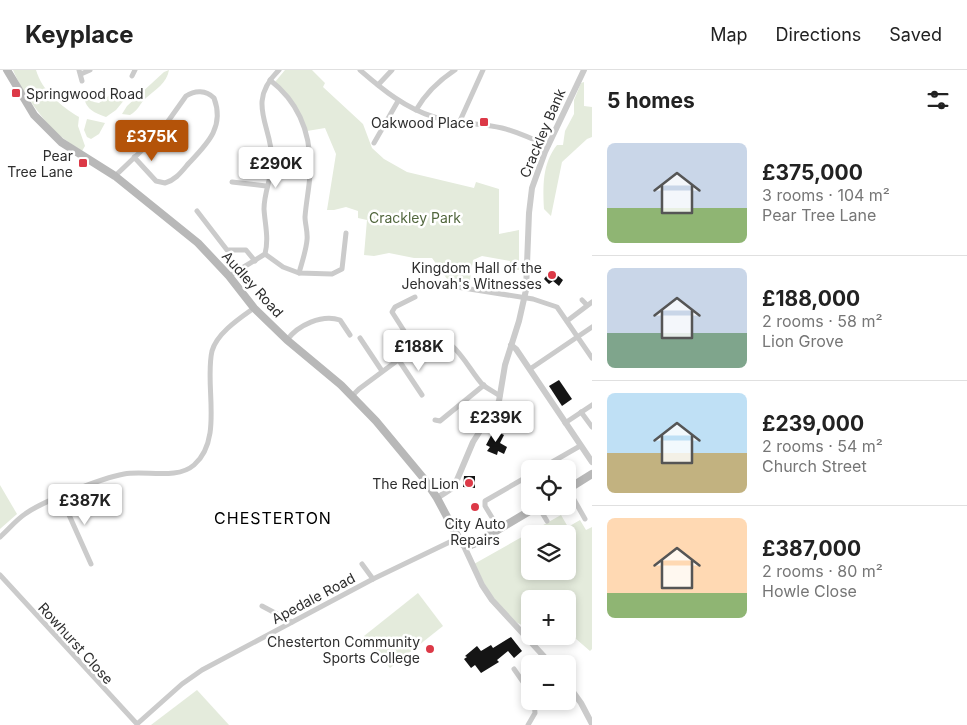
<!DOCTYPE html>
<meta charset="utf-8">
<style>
:root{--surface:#fff;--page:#f2f2f2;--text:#222;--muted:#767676;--line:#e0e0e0;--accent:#b45309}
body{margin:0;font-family:Inter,sans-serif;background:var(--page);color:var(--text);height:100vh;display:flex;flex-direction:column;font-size:19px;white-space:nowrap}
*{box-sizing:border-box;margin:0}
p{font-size:16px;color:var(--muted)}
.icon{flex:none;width:28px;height:28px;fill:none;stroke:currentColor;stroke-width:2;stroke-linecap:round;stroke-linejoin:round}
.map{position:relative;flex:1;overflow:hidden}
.panel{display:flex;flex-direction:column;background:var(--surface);width:375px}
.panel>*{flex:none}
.controls{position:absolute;left:521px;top:390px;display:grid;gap:10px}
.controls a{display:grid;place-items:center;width:55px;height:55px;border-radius:8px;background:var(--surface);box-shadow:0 2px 8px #0003;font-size:25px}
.price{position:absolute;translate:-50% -42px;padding:0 11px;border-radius:5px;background:#fff;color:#222;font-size:16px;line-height:32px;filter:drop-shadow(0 1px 2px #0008)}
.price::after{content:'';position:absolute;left:50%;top:30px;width:15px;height:11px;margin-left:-8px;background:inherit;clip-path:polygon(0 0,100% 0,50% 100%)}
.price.selected{background:var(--accent);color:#fff}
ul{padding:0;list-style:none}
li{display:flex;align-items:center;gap:15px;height:125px;padding:0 15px}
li+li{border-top:1px solid var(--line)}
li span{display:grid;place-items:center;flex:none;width:140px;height:100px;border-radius:8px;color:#555}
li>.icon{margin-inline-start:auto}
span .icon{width:60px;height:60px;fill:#fffc;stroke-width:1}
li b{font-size:21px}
h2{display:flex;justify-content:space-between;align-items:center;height:60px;padding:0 15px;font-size:21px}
header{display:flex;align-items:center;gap:30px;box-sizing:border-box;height:70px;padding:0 25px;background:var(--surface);border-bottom:1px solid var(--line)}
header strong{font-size:24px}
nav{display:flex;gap:28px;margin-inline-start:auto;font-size:18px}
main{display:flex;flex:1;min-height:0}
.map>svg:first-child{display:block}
</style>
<header>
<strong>Keyplace</strong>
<nav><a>Map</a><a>Directions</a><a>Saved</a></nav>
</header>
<main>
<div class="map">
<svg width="592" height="655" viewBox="0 0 592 655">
<rect width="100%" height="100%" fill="#fff"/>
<g fill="#e4ebdc" fill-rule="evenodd">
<path d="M13,0H36C42,21 61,36 79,47L78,56L85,76L82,81C75,76 66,71 59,65C43,51 21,20 13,0Z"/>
<path d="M169,0C167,13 155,20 146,28C140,33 138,41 130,45L122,44L127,36L164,2Z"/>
<path d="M285,0H312L325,13L323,17L363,54L372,78L384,89L407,102L474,118L476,112L499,119V164L519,160V200L509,199L510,191L482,186L473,190L470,210L465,215L450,213L432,188H414L389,183L374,186L364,185L367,150L358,148V141L346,137L334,140H327L336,84L325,58L307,61L290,27L275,12Z"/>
<path d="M584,12V36L592,37V67L587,69L562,92L551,146L544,139C543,116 542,94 557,75H563L565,61L574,44V30L581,13Z"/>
<path d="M83,21L94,32L99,33L114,22L125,29L116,40L106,47C91,42 84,37 83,21Z"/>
<path d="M87,49L105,53L99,64L91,69L87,67L84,60Z"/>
<path d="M0,415L17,444L0,459Z"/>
<path d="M561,445L568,457L580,450L586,460L592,457V579L590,581L568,562V529H530V563L527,557C504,551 484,514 474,494ZM530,464H568V501H530Z"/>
<path d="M418,523L443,556L390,598L364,566Z"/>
<path d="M197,620L229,655H151Z"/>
</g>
<g fill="#151515">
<path d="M551,200L563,210L559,216L553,211L549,214L544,209Z"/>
<path d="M559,310L572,329L562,336L549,316Z"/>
<path d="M494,360L504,365L500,373L507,377L504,384L498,381L497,385L487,381L490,377L486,375Z"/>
<path d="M464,406H475V418L463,417Z"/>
<path d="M511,567L522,581L514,588L508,581L497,590L499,592L481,603L475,595L471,598L464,589L467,587L465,586L477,576L481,581L491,575L493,578Z"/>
</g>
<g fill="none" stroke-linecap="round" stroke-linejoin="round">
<g stroke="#cbcbcb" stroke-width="5">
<path d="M79,0L82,11"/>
<path d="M360,0C383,20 405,38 434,47C456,54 479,53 502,58C518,62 533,69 548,76"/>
<path d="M81,4L90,0"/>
<path d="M132,6L135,0"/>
<path d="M270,10C301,34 312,66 310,105C309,119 306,133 305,147C305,154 308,162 307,170C306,181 302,192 299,203"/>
<path d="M378,15L392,0"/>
<path d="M416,40C426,23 438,11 455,0"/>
<path d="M459,53L483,0"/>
<path d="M374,73L398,31"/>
<path d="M115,106L159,64L186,26C195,20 206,20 214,28C225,57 207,74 189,93C182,101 176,110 165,113L156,111L134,87"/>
<path d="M232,112L266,116"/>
<path d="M197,141L227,180H246L255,191"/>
<path d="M265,184L283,197L299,203L332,204L342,199L346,163"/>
<path d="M229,206L265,184C269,168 265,155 264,139C264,123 271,109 272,94C274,57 244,34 279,0"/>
<path d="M457,217L533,229L557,237L592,288"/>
<path d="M582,230L587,235"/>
<path d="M567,251L592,232"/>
<path d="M360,268L382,301"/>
<path d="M287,270C298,255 322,244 340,250L350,265"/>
<path d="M415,278L392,242L395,237L415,227"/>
<path d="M398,289L422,325"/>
<path d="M530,299L592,257"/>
<path d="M352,326L359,319L425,270C452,258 468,300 483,315C488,319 494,322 500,326"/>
<path d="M581,342L592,357"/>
<path d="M435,350L440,351L484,315"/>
<path d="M565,353L592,335"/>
<path d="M540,399L580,376"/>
<path d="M568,419L585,449"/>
<path d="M61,427L91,494"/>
<path d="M538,436L547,451"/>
<path d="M499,459L485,436V431L530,405"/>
<path d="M0,467C8,460 16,450 25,444C43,431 102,408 124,404C145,400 177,410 194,395C224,369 204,315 212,281C217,263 240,248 254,238"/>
<path d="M362,494L373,509"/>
<path d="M0,505L137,654L182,614L202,600L373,509L458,468"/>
<path d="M262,536L292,552"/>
<path d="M514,599L530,622"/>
<path d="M528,655L535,643L534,631"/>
</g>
<g stroke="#cbcbcb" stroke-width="6">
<path d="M511,275L516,279L592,392"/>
<path d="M437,428L454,417L473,372L499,331L505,295L519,251L526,220L529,143L532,118L545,82L584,0"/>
<path d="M463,474L482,515L492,530L551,594"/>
<path d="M568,615L581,633L592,654"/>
</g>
<g stroke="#b8b8b8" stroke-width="8">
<path d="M7,0L34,45L61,72L115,106L198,173L229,206L254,238L287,270L341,315L376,351L425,410L437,428L461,473L468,476L476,473L538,436"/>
<path d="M568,419L592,404"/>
</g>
</g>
<g fill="#dc3947" stroke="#fff" stroke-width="2">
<rect x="11" y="18" width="10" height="10" rx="2.5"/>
<rect x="479" y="47" width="10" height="10" rx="2.5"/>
<rect x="78" y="88" width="10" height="10" rx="2.5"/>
<circle cx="552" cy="205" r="5"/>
<circle cx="469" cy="413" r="5"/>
<circle cx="475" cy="437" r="5"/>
<circle cx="430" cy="579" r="5"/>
</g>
<g text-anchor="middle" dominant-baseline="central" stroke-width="5" stroke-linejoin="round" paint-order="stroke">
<g font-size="14" fill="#2e2e2e" stroke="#fff" text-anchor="end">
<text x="26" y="23" text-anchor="start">Springwood Road</text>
<text x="474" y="52">Oakwood Place</text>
<text x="73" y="85">Pear<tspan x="73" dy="16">Tree Lane</tspan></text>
<text x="542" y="197">Kingdom Hall of the<tspan x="542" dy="16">Jehovah's Witnesses</tspan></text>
<text x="459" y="413">The Red Lion</text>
<text x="475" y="453" text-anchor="middle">City Auto<tspan x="475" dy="16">Repairs</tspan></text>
<text x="420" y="571">Chesterton Community<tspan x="420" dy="16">Sports College</tspan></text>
</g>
<g font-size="14" fill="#2e2e2e" stroke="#fff">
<text transform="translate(542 63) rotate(-67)">Crackley Bank</text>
<text transform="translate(253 214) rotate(48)">Audley Road</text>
<text transform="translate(313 528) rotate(-28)">Apedale Road</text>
<text transform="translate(76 573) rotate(48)">Rowhurst Close</text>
</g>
<g font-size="14" fill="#52673e" stroke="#fff">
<text x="415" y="147">Crackley Park</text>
</g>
<g font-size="16" letter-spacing="1" fill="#000" stroke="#fff">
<text x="273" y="448">CHESTERTON</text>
</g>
</g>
</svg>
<div class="controls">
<a><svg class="icon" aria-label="locate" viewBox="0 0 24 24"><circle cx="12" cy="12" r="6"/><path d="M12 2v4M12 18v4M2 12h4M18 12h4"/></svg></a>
<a><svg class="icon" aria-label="layers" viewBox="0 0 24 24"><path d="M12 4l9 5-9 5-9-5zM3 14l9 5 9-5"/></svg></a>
<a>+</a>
<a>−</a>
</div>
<b class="price selected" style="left:152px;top:92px">£375K</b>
<b class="price" style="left:276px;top:119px">£290K</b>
<b class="price" style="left:419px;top:302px">£188K</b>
<b class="price" style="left:496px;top:373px">£239K</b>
<b class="price" style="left:85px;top:456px">£387K</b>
</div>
<section class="panel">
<h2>5 homes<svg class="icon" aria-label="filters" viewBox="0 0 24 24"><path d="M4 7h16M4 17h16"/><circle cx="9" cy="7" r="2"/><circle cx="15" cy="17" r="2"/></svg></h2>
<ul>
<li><span style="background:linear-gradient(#c9d6e8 65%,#8fb573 0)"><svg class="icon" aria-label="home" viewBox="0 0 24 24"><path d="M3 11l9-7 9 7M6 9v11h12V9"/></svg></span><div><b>£375,000</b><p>3 rooms · 104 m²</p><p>Pear Tree Lane</p></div></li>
<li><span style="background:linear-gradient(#c9d6e8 65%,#7fa58c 0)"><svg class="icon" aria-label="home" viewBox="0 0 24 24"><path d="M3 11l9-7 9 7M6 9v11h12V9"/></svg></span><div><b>£188,000</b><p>2 rooms · 58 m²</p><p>Lion Grove</p></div></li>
<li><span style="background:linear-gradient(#bfe0f5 60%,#c2b280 0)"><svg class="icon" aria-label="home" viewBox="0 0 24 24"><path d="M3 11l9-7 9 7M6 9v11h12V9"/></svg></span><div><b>£239,000</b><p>2 rooms · 54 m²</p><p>Church Street</p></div></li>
<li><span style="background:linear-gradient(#ffd9b3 75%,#8fb573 0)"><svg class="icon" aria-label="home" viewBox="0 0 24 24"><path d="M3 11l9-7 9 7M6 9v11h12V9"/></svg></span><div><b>£387,000</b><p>2 rooms · 80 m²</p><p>Howle Close</p></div></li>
</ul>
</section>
</main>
